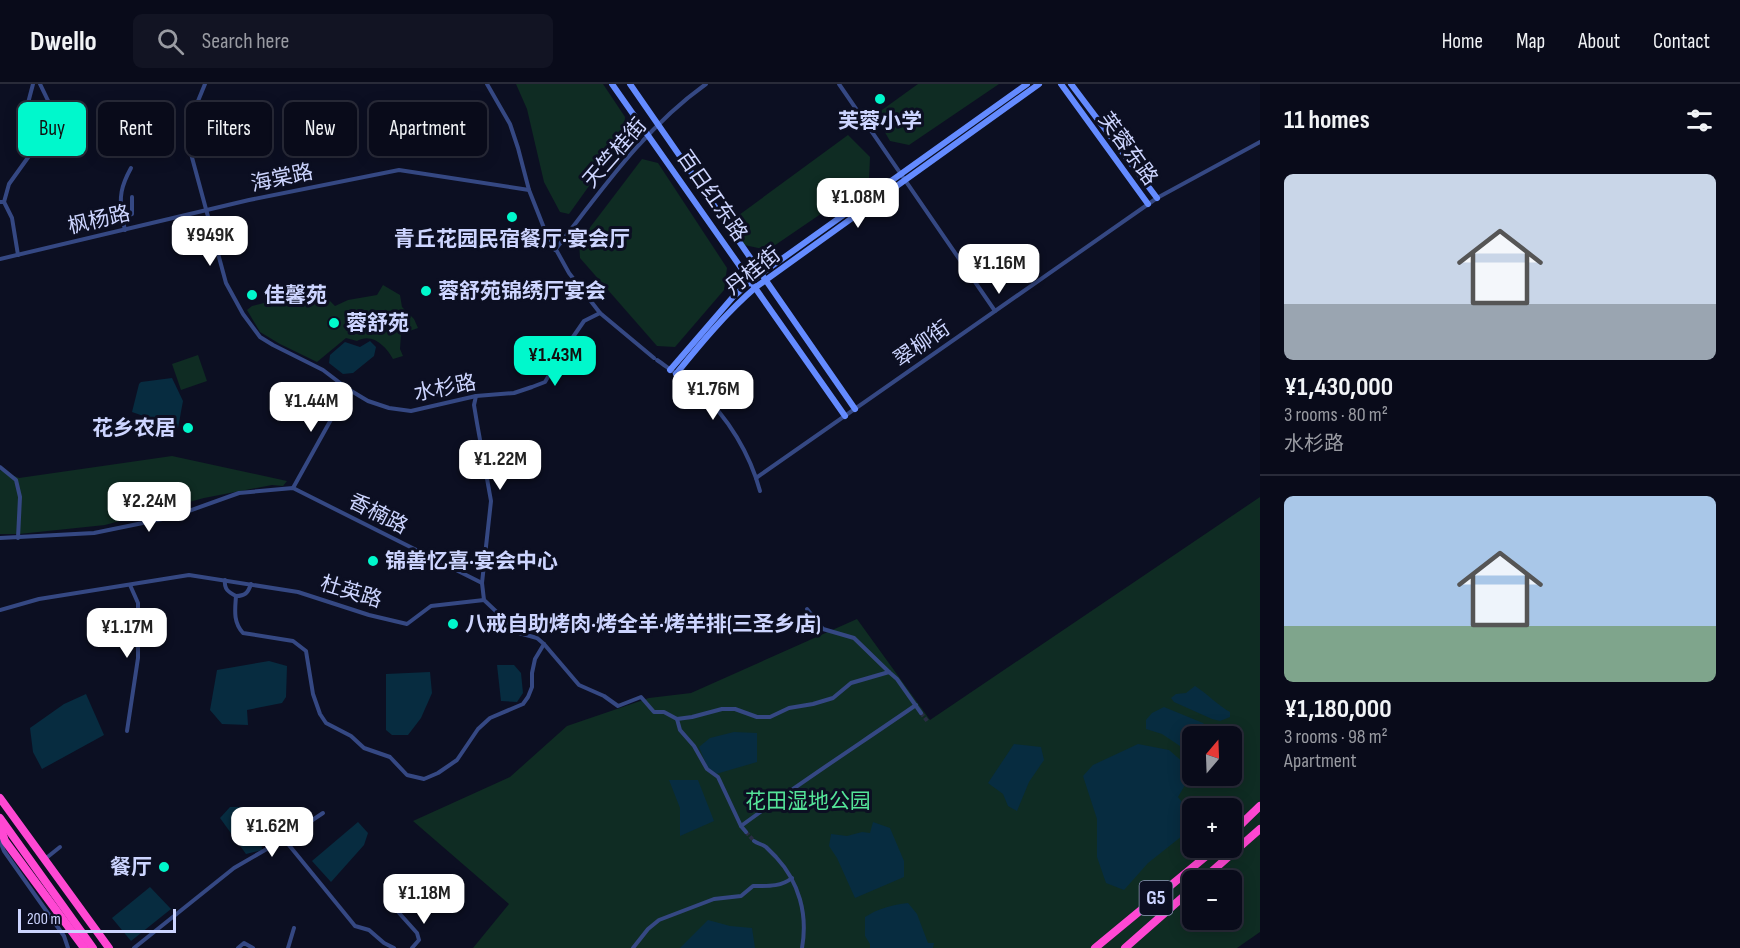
<!DOCTYPE html>
<meta charset="utf-8">
<style>
:root{--surface:#090b1a;--page:#121423;--text:#f1f3f6;--muted:#999ba2;--line:#292b39;--accent:#00f8cc}
body{margin:0;font-family:"Sofia Sans Condensed","Noto Sans SC",sans-serif;background:var(--page);color:var(--text);height:100vh;display:flex;flex-direction:column;font-size:22px;white-space:nowrap}
*{box-sizing:border-box;margin:0}
p{font-size:20px;color:var(--muted)}
.icon{flex:none;width:33px;height:33px;fill:none;stroke:currentColor;stroke-width:2;stroke-linecap:round;stroke-linejoin:round}
.map{position:relative;flex:1;overflow:hidden}
.panel{display:flex;flex-direction:column;background:var(--surface);width:480px}
.panel>*{flex:none}
.banner{position:absolute;left:18px;top:18px;width:570px;height:54px;display:flex;gap:12px}
.needle{width:39px;rotate:19deg}
.controls{position:absolute;left:1182px;top:642px;display:grid;gap:12px}
.controls a{display:grid;place-items:center;width:60px;height:60px;border-radius:9px;background:var(--surface);box-shadow:0 3px 15px #0003,0 0 0 2px var(--line);font-size:30px}
.scale{position:absolute;left:18px;bottom:15px;width:158px;box-sizing:border-box;padding-left:6px;border:3px solid #cdd5ff;border-top:0;font-size:16px;line-height:21px;white-space:nowrap;color:#cdd5ff;-webkit-text-stroke:4px #0c0f22;paint-order:stroke}
.price{position:absolute;translate:-50% -51px;padding:0 14px;border-radius:12px;background:#fff;color:#222;font-size:20px;line-height:39px;filter:drop-shadow(0 2px 3px #0008)}
.price::after{content:'';position:absolute;left:50%;top:36px;width:18px;height:14px;margin-left:-9px;background:inherit;clip-path:polygon(0 0,100% 0,50% 100%)}
.price.current{background:var(--accent);color:#111}
ul{padding:0;list-style:none}
li{display:grid;align-content:center;gap:12px;height:318px;padding:0 24px}
li+li{border-top:2px solid var(--line)}
li span{display:grid;place-items:center;height:186px;border-radius:9px;color:#555}
li>.icon{margin-inline-start:auto}
span .icon{width:108px;height:108px;fill:#fffc;stroke-width:1}
li b{font-size:26px}
h2{display:flex;justify-content:space-between;align-items:center;height:72px;padding:0 24px;font-size:26px}
.tag{padding:0 21px;border-radius:9px;background:var(--surface);box-shadow:0 3px 15px #0003,0 0 0 2px var(--line);font-size:21px;line-height:54px}
.tag.current{background:var(--accent);color:#111}
header{display:flex;align-items:center;gap:36px;box-sizing:border-box;height:84px;padding:0 30px;background:var(--surface);border-bottom:2px solid var(--line)}
header strong{font-size:28px}
nav{display:flex;gap:33px;margin-inline-start:auto;font-size:21px}
.search{width:420px;height:54px;background:var(--page);display:flex;align-items:center;gap:15px;box-sizing:border-box;padding:0 21px;border-radius:9px;color:var(--muted);font-size:22px}
main{display:flex;flex:1;min-height:0}
.map>svg:first-child{display:block}
</style>
<header>
<strong>Dwello</strong>
<div class="search"><svg class="icon" aria-label="search" viewBox="0 0 24 24"><circle cx="10" cy="10" r="6"/><path d="M15 15l6 6"/></svg>Search here</div>
<nav><a>Home</a><a>Map</a><a>About</a><a>Contact</a></nav>
</header>
<main>
<div class="map">
<svg width="1260" height="864" viewBox="0 0 1260 864">
<rect width="100%" height="100%" fill="#0c0f22"/>
<g fill="#0f2c23" fill-rule="evenodd">
<path d="M516,0H603L625,33L624,53L569,130L560,128L544,98L527,25Z"/>
<path d="M918,0H999L909,61L890,57L875,31Z"/>
<path d="M848,51L870,73L869,97L768,166L735,159L724,142Z"/>
<path d="M642,75L658,79L727,184L724,206L675,263L657,262L580,174L579,158Z"/>
<path d="M383,201L400,211L402,223L414,235L418,244L401,250L400,265L403,272L393,275C386,262 372,248 357,257L346,254L317,278L280,260L260,248L247,226L252,222L272,217L270,211H286L295,219L314,212L326,213L335,222L348,216L377,211Z"/>
<path d="M198,271L207,297L181,306L172,280Z"/>
<path d="M172,372L287,397L283,402L272,401L204,414L105,441L19,450H0V386L19,394Z"/>
<path d="M1260,413V848L1237,864H473L509,820L413,737L510,693L567,642L649,614L691,609L857,535L930,636ZM1192,652H1232V692H1192ZM1192,724H1232V764H1192ZM1192,796H1232V836H1192Z"/>
</g>
<g fill="#072c40">
<path d="M370,257L376,263L374,272L353,289L343,290L329,279L330,271L345,258L360,263Z"/>
<path d="M172,294L183,317L178,344L132,328L139,300L141,298Z"/>
<path d="M269,577L287,582L286,613L282,619L247,626L248,641L222,640L210,626L217,586Z"/>
<path d="M497,581H514L521,589L523,609L517,618L501,617Z"/>
<path d="M430,588L432,609L421,634L408,651H392L386,646V590Z"/>
<path d="M1195,602C1208,610 1217,621 1230,628V633L1220,637L1212,635L1174,618L1171,614L1176,610L1186,609Z"/>
<path d="M86,610L104,651L42,685L33,668L30,644L64,620Z"/>
<path d="M1164,623L1203,639L1212,648V652H1192V670L1162,650L1146,645V636L1152,629Z"/>
<path d="M734,648L757,649V678L716,690L708,684L699,663L710,654Z"/>
<path d="M1014,660L1041,663L1044,676L1029,698L1017,727L1008,722L1003,710L988,699Z"/>
<path d="M1138,660L1169,666L1192,686V689L1178,713L1189,727L1191,736L1182,752L1148,779L1124,806L1106,799L1097,773V735L1083,692L1093,681Z"/>
<path d="M669,696H698L714,737L680,752V724Z"/>
<path d="M230,723H258L262,766L246,770L220,734Z"/>
<path d="M358,738L368,749L364,761L331,798L312,777Z"/>
<path d="M873,738L890,744L904,777V793L855,814L837,774L829,762L831,750L847,752L862,748L870,749Z"/>
<path d="M150,803L171,825L131,857L112,834Z"/>
<path d="M908,819L917,830L928,859H934L933,864H870V860L865,852V833C879,824 892,821 908,819Z"/>
<path d="M708,836L730,842L752,844L755,864H680Z"/>
</g>
<g fill="none" stroke-linecap="round" stroke-linejoin="round">
<g stroke="#292d43" stroke-width="4" stroke-dasharray="4 2" stroke-linecap="butt">
<path d="M921,629L928,638"/>
<path d="M746,748L754,757"/>
</g>
<g stroke="#354883" stroke-width="4">
<path d="M205,0L191,34L187,55L226,199L243,230L260,253L273,261L323,286L348,305L368,317L389,324L411,327L476,312L514,309L532,303L545,298L564,266L584,237L600,229"/>
<path d="M487,0L510,40L518,64L529,106L544,144L569,189L600,229L654,274"/>
<path d="M839,0L995,227"/>
<path d="M22,42L33,0"/>
<path d="M0,118H4L12,134L18,171"/>
<path d="M4,118L9,100L52,40L53,27L40,0"/>
<path d="M122,133C119,113 121,102 131,84"/>
<path d="M125,146L122,133L132,130V113"/>
<path d="M555,166C601,107 644,44 706,0"/>
<path d="M0,175L249,116L399,86L529,106"/>
<path d="M657,276C671,286 686,296 699,307C728,333 750,370 760,407"/>
<path d="M0,383L16,396L20,413L18,454"/>
<path d="M756,394L1157,114L1260,58"/>
<path d="M293,404L348,305"/>
<path d="M0,454L94,449L172,433L239,409L293,404L482,499"/>
<path d="M225,496C224,505 228,508 236,512C245,512 248,509 251,500"/>
<path d="M236,512C235,526 233,538 243,549L293,557L306,567L313,610L320,630L326,639L351,652L364,664L390,673L407,691L424,695L438,689L457,676L478,645L490,634L523,620L528,613L532,603V589L535,575L544,560"/>
<path d="M484,516L519,549L537,554L544,560L579,601L604,612L618,622L641,613L654,628H664L677,635L692,633L722,625H735L757,633H770L789,624L813,620L833,614L851,599L889,588L897,595L921,629"/>
<path d="M807,525L823,545L854,554L889,588"/>
<path d="M0,526L39,515L189,491L298,508L369,531L407,540L431,522L484,516L482,499L491,417L477,339L474,321L476,312"/>
<path d="M677,635L680,646L694,662L707,685L718,693L741,742"/>
<path d="M127,647L138,574V519L130,501"/>
<path d="M746,748L741,742C798,700 858,661 916,621"/>
<path d="M284,755L323,729"/>
<path d="M0,757L4,767L64,852L68,864"/>
<path d="M754,757C758,760 762,760 766,763C769,766 773,770 776,773C799,798 808,830 802,864"/>
<path d="M45,775L60,763"/>
<path d="M391,820L417,849L419,856L412,864"/>
<path d="M134,864L234,784L284,755L355,842L369,846L384,859L394,864"/>
<path d="M238,864L244,859L253,864"/>
<path d="M288,864L294,844"/>
<path d="M633,864L648,845L659,836L714,815L741,812L753,802C767,802 781,803 792,794"/>
</g>
<g stroke="#648bff" stroke-width="6">
<path d="M612,0L845,332"/>
<path d="M630,0L855,325"/>
<path d="M1061,0L1148,120"/>
<path d="M1071,0L1157,114"/>
<path d="M670,286L733,213L751,197L1027,0"/>
<path d="M676,290C701,259 726,229 756,203L1039,0"/>
</g>
<g stroke="#ff48d3" stroke-width="8">
<path d="M0,714L109,864"/>
<path d="M0,734L93,864"/>
<path d="M0,742L5,757L84,864"/>
<path d="M1232,749L1260,722"/>
<path d="M1202,796L1260,745"/>
<path d="M1095,864L1216,764"/>
<path d="M1125,864L1192,805"/>
</g>
</g>
<g fill="#00f8cc" stroke="#0c0f22" stroke-width="2">
<circle cx="880" cy="15" r="6"/>
<circle cx="512" cy="133" r="6"/>
<circle cx="426" cy="207" r="6"/>
<circle cx="252" cy="211" r="6"/>
<circle cx="334" cy="239" r="6"/>
<circle cx="188" cy="344" r="6"/>
<circle cx="373" cy="477" r="6"/>
<circle cx="453" cy="540" r="6"/>
<circle cx="164" cy="783" r="6"/>
</g>
<g text-anchor="middle" dominant-baseline="central" stroke-width="6" stroke-linejoin="round" paint-order="stroke">
<rect fill="#0c0f22" stroke="#939abd" stroke-width="1.5" x="1139.5" y="797" width="33" height="34" rx="4.5"/>
<g font-size="20" font-weight="bold" fill="#cdd5ff">
<text x="1156" y="814">G5</text>
</g>
<g font-size="21" font-weight="bold" fill="#cdd5ff" stroke="#0c0f22" text-anchor="start">
<text x="880" y="37" text-anchor="middle">芙蓉小学</text>
<text x="512" y="155" text-anchor="middle">青丘花园民宿餐厅·宴会厅</text>
<text x="438" y="207">蓉舒苑锦绣厅宴会</text>
<text x="264" y="211">佳馨苑</text>
<text x="346" y="239">蓉舒苑</text>
<text x="176" y="344" text-anchor="end">花乡农居</text>
<text x="385" y="477">锦善忆喜·宴会中心</text>
<text x="465" y="540">八戒自助烤肉·烤全羊·烤羊排(三圣乡店)</text>
<text x="152" y="783" text-anchor="end">餐厅</text>
</g>
<g font-size="21" fill="#cdd5ff" stroke="#0c0f22">
<text transform="translate(1128 65) rotate(54)">芙蓉东路</text>
<text transform="translate(615 69) rotate(-49)">天竺桂街</text>
<text transform="translate(282 94) rotate(-12)">海棠路</text>
<text transform="translate(712 112) rotate(55)">百日红东路</text>
<text transform="translate(99 136) rotate(-13)">枫杨路</text>
<text transform="translate(753 187) rotate(-38)">丹桂街</text>
<text transform="translate(922 260) rotate(-35)">翠柳街</text>
<text transform="translate(445 304) rotate(-11)">水杉路</text>
<text transform="translate(378 430) rotate(27)">香楠路</text>
<text transform="translate(351 508) rotate(17)">杜英路</text>
</g>
<g font-size="21" fill="#54e498" stroke="#0c0f22">
<text x="808" y="717">花田湿地公园</text>
</g>
</g>
</svg>
<div class="controls">
<a><svg class="needle" viewBox="-14 -14 28 28"><path d="M0-13l5 13h-10z" fill="#e53935"/><path d="M0 13l5-13h-10z" fill="#999ba2"/></svg></a>
<a>+</a>
<a>−</a>
</div>
<div class="scale">200 m</div>
<b class="price" style="left:858px;top:145px">¥1.08M</b>
<b class="price" style="left:210px;top:183px">¥949K</b>
<b class="price" style="left:999px;top:211px">¥1.16M</b>
<b class="price current" style="left:555px;top:303px">¥1.43M</b>
<b class="price" style="left:713px;top:337px">¥1.76M</b>
<b class="price" style="left:311px;top:349px">¥1.44M</b>
<b class="price" style="left:500px;top:407px">¥1.22M</b>
<b class="price" style="left:149px;top:449px">¥2.24M</b>
<b class="price" style="left:127px;top:575px">¥1.17M</b>
<b class="price" style="left:272px;top:774px">¥1.62M</b>
<b class="price" style="left:424px;top:841px">¥1.18M</b>
<div class="banner">
<a class="tag current">Buy</a>
<a class="tag">Rent</a>
<a class="tag">Filters</a>
<a class="tag">New</a>
<a class="tag">Apartment</a>
</div>
</div>
<section class="panel">
<h2>11 homes<svg class="icon" aria-label="filters" viewBox="0 0 24 24"><path d="M4 7h16M4 17h16"/><circle cx="9" cy="7" r="2"/><circle cx="15" cy="17" r="2"/></svg></h2>
<ul>
<li><span style="background:linear-gradient(#c9d6e8 70%,#9aa5b1 0)"><svg class="icon" aria-label="home" viewBox="0 0 24 24"><path d="M3 11l9-7 9 7M6 9v11h12V9"/></svg></span><div><b>¥1,430,000</b><p>3 rooms · 80 m²</p><p>水杉路</p></div></li>
<li><span style="background:linear-gradient(#a9c7e8 70%,#7fa58c 0)"><svg class="icon" aria-label="home" viewBox="0 0 24 24"><path d="M3 11l9-7 9 7M6 9v11h12V9"/></svg></span><div><b>¥1,180,000</b><p>3 rooms · 98 m²</p><p>Apartment</p></div></li>
</ul>
</section>
</main>
